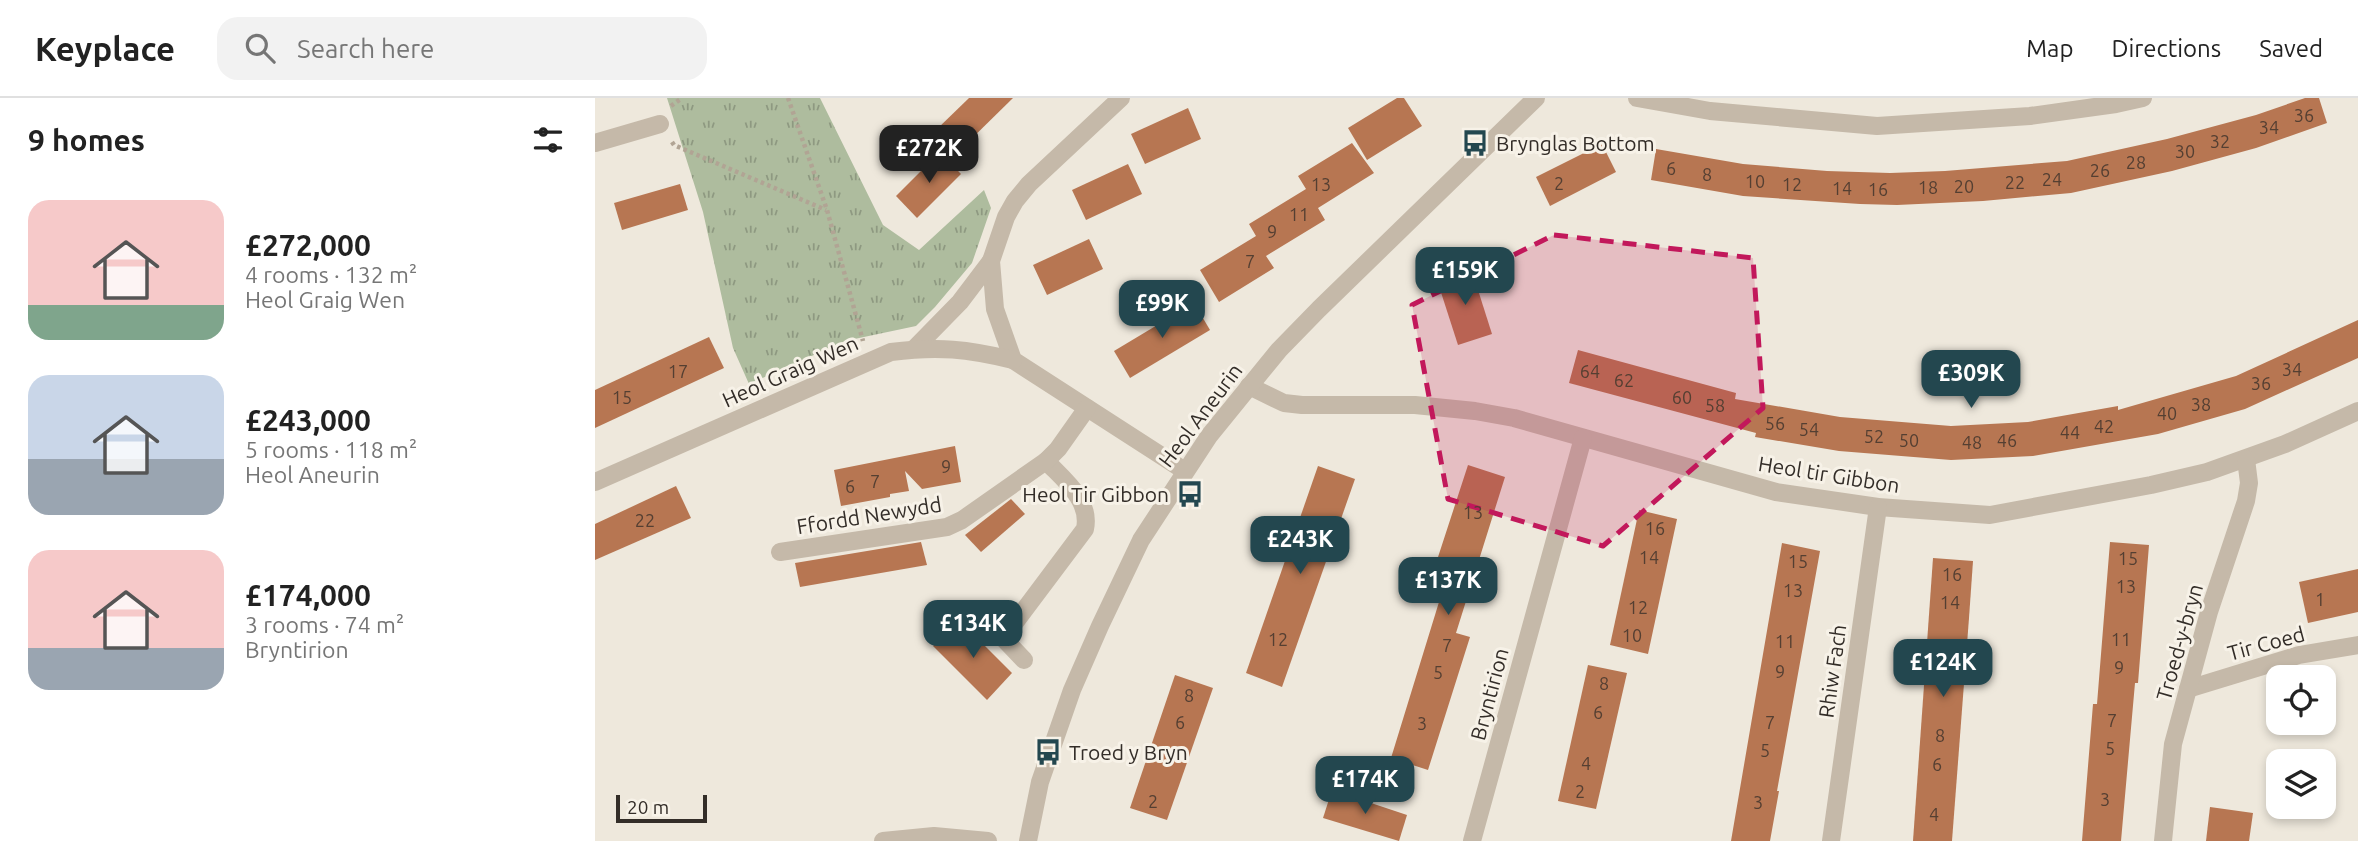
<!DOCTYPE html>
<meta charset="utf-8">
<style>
:root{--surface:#fff;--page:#f2f2f2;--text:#222;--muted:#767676;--line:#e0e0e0;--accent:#23474f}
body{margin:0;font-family:Ubuntu,sans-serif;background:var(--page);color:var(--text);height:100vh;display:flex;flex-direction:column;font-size:26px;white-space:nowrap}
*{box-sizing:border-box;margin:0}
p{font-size:23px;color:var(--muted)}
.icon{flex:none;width:38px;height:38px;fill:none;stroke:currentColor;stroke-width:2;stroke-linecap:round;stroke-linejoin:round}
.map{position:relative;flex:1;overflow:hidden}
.details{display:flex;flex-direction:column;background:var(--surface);width:595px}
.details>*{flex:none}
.buttons{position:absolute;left:1671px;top:567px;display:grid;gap:14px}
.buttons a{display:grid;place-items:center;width:70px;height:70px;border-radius:14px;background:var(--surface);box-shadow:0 4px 10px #0003;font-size:35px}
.scale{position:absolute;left:21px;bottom:18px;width:91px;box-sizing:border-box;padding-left:7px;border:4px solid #332d28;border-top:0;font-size:19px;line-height:24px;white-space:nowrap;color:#332d28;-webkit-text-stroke:5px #f7f2e8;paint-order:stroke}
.price{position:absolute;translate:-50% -60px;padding:0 16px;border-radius:14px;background:var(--accent);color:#fff;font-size:23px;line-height:46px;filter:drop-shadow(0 2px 4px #0008)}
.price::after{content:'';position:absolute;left:50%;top:42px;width:21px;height:16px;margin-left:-10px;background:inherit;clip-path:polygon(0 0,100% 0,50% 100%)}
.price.on{background:#222;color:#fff}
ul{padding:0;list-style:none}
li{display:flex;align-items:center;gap:21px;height:175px;padding:0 28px}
li span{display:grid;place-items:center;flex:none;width:196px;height:140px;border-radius:21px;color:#555}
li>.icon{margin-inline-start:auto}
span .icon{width:84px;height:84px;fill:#fffc;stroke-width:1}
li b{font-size:30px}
h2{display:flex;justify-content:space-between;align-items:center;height:84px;padding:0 28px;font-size:30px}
header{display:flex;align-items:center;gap:42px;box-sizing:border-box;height:98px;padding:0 35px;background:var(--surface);border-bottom:2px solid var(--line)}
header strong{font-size:33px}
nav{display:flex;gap:38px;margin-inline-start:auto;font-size:24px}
.search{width:490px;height:63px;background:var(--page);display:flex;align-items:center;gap:18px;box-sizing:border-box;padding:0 24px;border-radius:21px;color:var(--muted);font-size:26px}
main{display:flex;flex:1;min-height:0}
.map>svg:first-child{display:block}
</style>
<header>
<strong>Keyplace</strong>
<div class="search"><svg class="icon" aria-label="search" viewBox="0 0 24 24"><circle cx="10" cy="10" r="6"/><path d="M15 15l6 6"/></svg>Search here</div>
<nav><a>Map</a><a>Directions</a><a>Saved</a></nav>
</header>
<main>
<section class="details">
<h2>9 homes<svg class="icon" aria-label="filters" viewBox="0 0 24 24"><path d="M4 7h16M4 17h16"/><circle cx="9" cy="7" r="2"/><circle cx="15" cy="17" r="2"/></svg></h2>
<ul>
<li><span style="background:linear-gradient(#f6c9c9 75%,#7fa58c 0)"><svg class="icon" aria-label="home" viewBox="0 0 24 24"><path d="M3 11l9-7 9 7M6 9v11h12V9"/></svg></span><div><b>£272,000</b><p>4 rooms · 132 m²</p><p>Heol Graig Wen</p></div></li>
<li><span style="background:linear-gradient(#c9d6e8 60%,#9aa5b1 0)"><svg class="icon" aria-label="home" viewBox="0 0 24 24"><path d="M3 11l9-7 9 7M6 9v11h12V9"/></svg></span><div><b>£243,000</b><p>5 rooms · 118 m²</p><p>Heol Aneurin</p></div></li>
<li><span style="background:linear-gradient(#f6c9c9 70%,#9aa5b1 0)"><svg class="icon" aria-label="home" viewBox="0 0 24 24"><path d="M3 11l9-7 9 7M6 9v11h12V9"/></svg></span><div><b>£174,000</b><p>3 rooms · 74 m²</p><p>Bryntirion</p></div></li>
</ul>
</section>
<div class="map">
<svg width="1763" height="743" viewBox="0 0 1763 743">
<defs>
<pattern id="grass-tufts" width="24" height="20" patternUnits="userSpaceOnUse" patternTransform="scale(1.75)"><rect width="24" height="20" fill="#aebc9e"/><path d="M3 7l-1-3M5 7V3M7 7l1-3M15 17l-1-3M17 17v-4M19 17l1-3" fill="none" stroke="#8e9981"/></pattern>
</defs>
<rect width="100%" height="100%" fill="#eee8dc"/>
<path fill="url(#grass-tufts)" d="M72,0H225L288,127L324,152L389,92L396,110L377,165L340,209L321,228L250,243L154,286L138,250L108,114Z"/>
<g fill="#b77652">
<path d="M374,0H418L363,54L341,32Z"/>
<path d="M802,0H809L827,28L772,62L753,30Z"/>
<path d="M1710,0H1724L1732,25L1661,50L1577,73L1476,95L1388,103L1302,107L1265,106L1148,98L1056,82L1061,51L1148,66L1232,73L1295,75L1350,73L1472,63L1572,41L1661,17Z"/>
<path d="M593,10L606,41L550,66L536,36Z"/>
<path d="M757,45L779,75L723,110L730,122L671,158L679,170L624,204L605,172L661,138L654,126L711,91L703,78Z"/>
<path d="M1007,46L1021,74L955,108L941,79Z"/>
<path d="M345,54L366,76L322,120L301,98Z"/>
<path d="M533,66L547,96L491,122L477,92Z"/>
<path d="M85,86L93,112L27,132L19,105Z"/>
<path d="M494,141L508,171L452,197L438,167Z"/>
<path d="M876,170L897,236L863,247L842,182Z"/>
<path d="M599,205L615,232L535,280L519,253Z"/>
<path d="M1763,222V260L1650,311L1563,336L1438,358L1356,362L1244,353L1160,339L1161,335L974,285L983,252L1141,295L1140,301L1245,319L1356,328L1433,324L1523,308V312L1641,278Z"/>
<path d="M114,239L129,270L0,330V292Z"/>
<path d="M360,348L366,384L327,391L310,373L314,393L295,396V399L246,408L239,372Z"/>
<path d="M873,367L910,379L861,535L875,539L833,672L796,660L844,504L830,499Z"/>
<path d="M723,368L760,381L687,589L651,575Z"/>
<path d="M81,388L96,420L0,462V426Z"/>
<path d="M416,401L430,416L386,454L370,437Z"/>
<path d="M1044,412L1082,421L1053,556L1015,547Z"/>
<path d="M326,444L332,467L205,489L200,465Z"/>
<path d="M1515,444L1554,447L1543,585H1540L1526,743H1487L1498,606H1502Z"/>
<path d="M1187,445L1225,453L1182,693H1184L1175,743H1136Z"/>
<path d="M1338,460L1378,463L1374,520L1357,743H1318Z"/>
<path d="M1763,471V514L1713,525L1704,484Z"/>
<path d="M364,522L417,575L392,602L338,548Z"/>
<path d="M993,567L1032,575L1001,711L963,703Z"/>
<path d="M580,577L618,590L572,722L535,710Z"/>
<path d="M737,692L812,717L804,743L728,720Z"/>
<path d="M1615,709L1658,715L1654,743H1611Z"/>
</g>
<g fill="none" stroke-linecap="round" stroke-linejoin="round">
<g stroke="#b1a494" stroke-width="4.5" stroke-dasharray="3.5 3.5" stroke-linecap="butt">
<path d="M193,0L232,112L268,243"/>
<path d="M76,8L87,0"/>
<path d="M77,44L79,47L231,112"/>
</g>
<g stroke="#c5b9a9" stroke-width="18">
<path d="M388,519L429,562"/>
<path d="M409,539L490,431C496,402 469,382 451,363"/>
<path d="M288,743L339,738L393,743"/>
</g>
<g stroke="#c5b9a9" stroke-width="18">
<path d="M526,0L434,86L420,103L411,119L396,163L400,211L418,262L590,373"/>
<path d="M1042,0L1115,13L1282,28L1435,18L1521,6L1548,0"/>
<path d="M0,45L65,26"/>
<path d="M319,251L365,204L396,163"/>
<path d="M654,288L689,305L707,307H820L880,313L919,320L1181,394L1283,409L1395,417L1556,387L1612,374L1690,346L1763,313"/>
<path d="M0,384L296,254C344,248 372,251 418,262"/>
<path d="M185,454L352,429L367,422L451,363L463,351L492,310"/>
<path d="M1593,591L1704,557L1763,547"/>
<path d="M433,743L445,684L477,592L505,528L546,442L614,338L684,252L724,211L941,0"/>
<path d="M877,743L988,340"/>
<path d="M1236,743L1283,409"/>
<path d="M1568,743L1578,646L1614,514L1651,403L1654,385L1651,361"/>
</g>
</g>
<path fill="#c2185b" fill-opacity="0.2" stroke="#c2185b" stroke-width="5" stroke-dasharray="14 9" stroke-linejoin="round" d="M959,137L1158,160L1168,310L1008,448L853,401L817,207Z"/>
<defs>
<symbol id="bus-bare" viewBox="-9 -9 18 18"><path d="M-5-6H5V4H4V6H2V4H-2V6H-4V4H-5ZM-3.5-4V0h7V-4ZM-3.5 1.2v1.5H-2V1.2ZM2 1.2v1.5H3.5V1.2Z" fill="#23474f" stroke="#f7f2e8" stroke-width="2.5" paint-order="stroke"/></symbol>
</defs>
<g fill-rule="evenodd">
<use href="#bus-bare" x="861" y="26" width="38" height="38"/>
<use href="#bus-bare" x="576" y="377" width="38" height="38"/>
<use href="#bus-bare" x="434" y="635" width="38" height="38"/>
</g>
<g text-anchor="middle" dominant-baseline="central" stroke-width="6" stroke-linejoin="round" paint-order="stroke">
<g font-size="18" fill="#543f32">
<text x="1709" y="17">36</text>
<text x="1674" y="29">34</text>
<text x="1625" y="43">32</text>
<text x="1590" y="53">30</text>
<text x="1541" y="64">28</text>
<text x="1076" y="70">6</text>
<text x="1505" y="72">26</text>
<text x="1112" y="76">8</text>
<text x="1457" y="81">24</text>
<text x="1160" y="83">10</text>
<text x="1420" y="84">22</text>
<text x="964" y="85">2</text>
<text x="726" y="86">13</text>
<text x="1197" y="86">12</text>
<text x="1369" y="88">20</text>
<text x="1333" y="89">18</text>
<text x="1247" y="90">14</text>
<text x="1283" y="91">16</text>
<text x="704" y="116">11</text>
<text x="677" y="133">9</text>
<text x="655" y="163">7</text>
<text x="1697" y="271">34</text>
<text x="83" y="273">17</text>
<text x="995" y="273">64</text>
<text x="1029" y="282">62</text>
<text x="1666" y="285">36</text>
<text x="27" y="299">15</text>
<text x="1087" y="299">60</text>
<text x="1606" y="306">38</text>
<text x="1120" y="307">58</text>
<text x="1572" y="315">40</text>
<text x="1180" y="325">56</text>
<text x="1509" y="328">42</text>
<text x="1214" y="331">54</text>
<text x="1475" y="334">44</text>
<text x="1279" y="338">52</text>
<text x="1314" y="342">50</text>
<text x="1412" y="342">46</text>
<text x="1377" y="344">48</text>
<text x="351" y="368">9</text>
<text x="280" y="383">7</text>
<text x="255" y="388">6</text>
<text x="878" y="414">13</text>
<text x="50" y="422">22</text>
<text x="1060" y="430">16</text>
<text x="1054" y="459">14</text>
<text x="1533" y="460">15</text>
<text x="1203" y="463">15</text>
<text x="1357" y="476">16</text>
<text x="1531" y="488">13</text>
<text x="1198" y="492">13</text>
<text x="1725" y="501">1</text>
<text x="1355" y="504">14</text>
<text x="1043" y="509">12</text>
<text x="1037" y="537">10</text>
<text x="683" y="541">12</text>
<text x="1526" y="541">11</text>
<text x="1190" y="543">11</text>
<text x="852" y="547">7</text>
<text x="1524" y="569">9</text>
<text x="1185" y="573">9</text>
<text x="843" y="574">5</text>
<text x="1009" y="585">8</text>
<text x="594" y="597">8</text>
<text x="1003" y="614">6</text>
<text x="1517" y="622">7</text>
<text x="585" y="624">6</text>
<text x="1175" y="624">7</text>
<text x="827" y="625">3</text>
<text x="1345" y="637">8</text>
<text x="1515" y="650">5</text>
<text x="1170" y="652">5</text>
<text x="991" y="665">4</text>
<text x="1342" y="666">6</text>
<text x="985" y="693">2</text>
<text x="1510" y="701">3</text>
<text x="558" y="703">2</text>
<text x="1163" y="704">3</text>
<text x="1339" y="716">4</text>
</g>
<g font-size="21" fill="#332d28" stroke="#f7f2e8" text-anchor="start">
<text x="901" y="45">Brynglas Bottom</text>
<text x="574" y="396" text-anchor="end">Heol Tir Gibbon</text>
<text x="474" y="654">Troed y Bryn</text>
</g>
<g font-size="21" fill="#332d28" stroke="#f7f2e8">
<text transform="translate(195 273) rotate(-24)">Heol Graig Wen</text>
<text transform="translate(605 317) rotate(-53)">Heol Aneurin</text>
<text transform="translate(1234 376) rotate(9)">Heol tir Gibbon</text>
<text transform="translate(274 417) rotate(-9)">Ffordd Newydd</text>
<text transform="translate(1584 544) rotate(-74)">Troed-y-bryn</text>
<text transform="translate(1671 545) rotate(-15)">Tir Coed</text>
<text transform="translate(1237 573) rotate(-82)">Rhiw Fach</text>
<text transform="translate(894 596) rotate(-75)">Bryntirion</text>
</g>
</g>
</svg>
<div class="buttons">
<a><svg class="icon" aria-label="locate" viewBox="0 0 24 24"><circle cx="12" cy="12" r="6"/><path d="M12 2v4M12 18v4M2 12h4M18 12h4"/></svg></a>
<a><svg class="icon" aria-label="layers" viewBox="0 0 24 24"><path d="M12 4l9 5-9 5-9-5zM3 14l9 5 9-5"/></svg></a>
</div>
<div class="scale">20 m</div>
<b class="price on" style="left:334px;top:87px">£272K</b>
<b class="price" style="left:870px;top:209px">£159K</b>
<b class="price" style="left:567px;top:242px">£99K</b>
<b class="price" style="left:1376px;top:312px">£309K</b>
<b class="price" style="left:705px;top:478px">£243K</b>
<b class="price" style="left:853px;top:519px">£137K</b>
<b class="price" style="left:378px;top:562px">£134K</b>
<b class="price" style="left:1348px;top:601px">£124K</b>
<b class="price" style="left:770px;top:718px">£174K</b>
</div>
</main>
